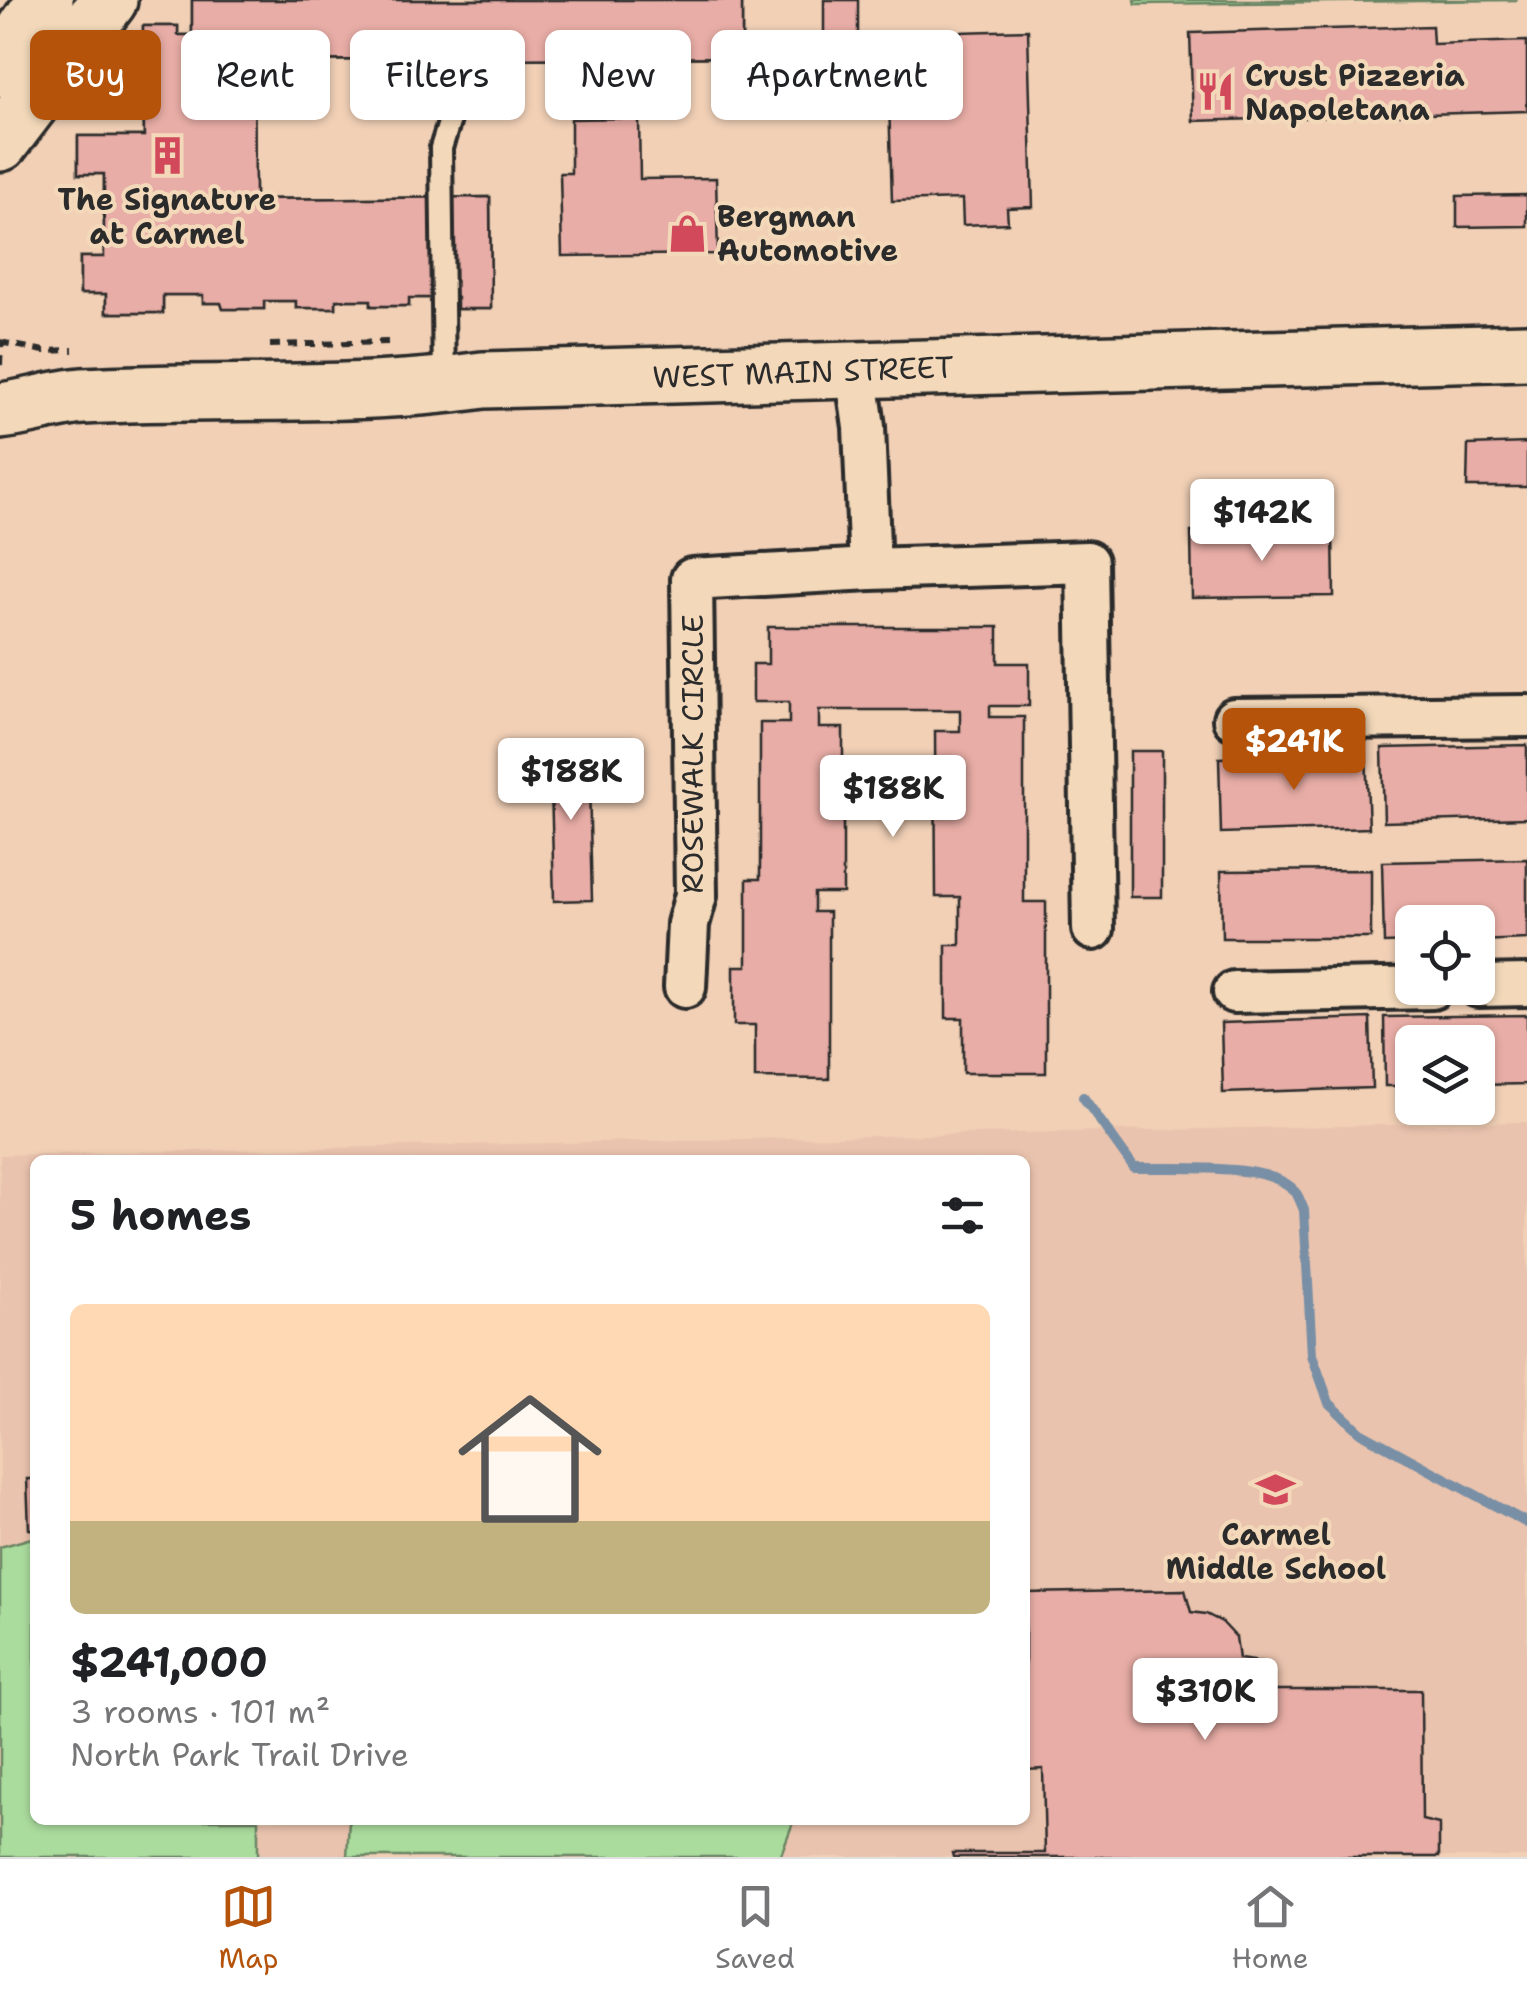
<!DOCTYPE html>
<meta charset="utf-8">
<style>
:root{--surface:#fff;--page:#f2f2f2;--text:#202124;--muted:#757577;--line:#e0e0e0;--accent:#b45309}
body{margin:0;font-family:"Shantell Sans",sans-serif;background:var(--page);color:var(--text);height:100vh;display:flex;flex-direction:column;font-size:38px;white-space:nowrap}
*{box-sizing:border-box;margin:0}
p{font-size:32px;color:var(--muted)}
.icon{flex:none;width:55px;height:55px;fill:none;stroke:currentColor;stroke-width:2;stroke-linecap:round;stroke-linejoin:round}
.map{position:relative;flex:1;overflow:hidden}
.side{position:absolute;left:30px;top:1155px;width:1000px;height:670px;display:flex;flex-direction:column;background:var(--surface);border-radius:15px;box-shadow:0 2px 8px #0004}
.side>*{flex:none}
.hud{position:absolute;left:30px;top:30px;width:1000px;height:90px;display:flex;gap:20px}
.tools{position:absolute;left:1395px;top:905px;display:grid;gap:20px}
.tools a{display:grid;place-items:center;width:100px;height:100px;border-radius:15px;background:var(--surface);box-shadow:0 2px 8px #0004;font-size:50px}
.price{position:absolute;translate:-50% -85px;padding:0 22px;border-radius:10px;background:#fff;color:#222;font-size:32px;line-height:65px;filter:drop-shadow(0 2px 5px #0008)}
.price::after{content:'';position:absolute;left:50%;top:60px;width:30px;height:22px;margin-left:-15px;background:inherit;clip-path:polygon(0 0,100% 0,50% 100%)}
.price.selected{background:var(--accent);color:#fff}
ul{padding:0;list-style:none}
li{display:grid;align-content:center;gap:20px;height:530px;padding:0 40px}
li span{display:grid;place-items:center;height:310px;border-radius:15px;color:#555}
li>.icon{margin-inline-start:auto}
span .icon{width:180px;height:180px;fill:#fffc;stroke-width:1}
li b{font-size:42px}
h2{display:flex;justify-content:space-between;align-items:center;height:120px;padding:0 40px;font-size:42px}
.chip{padding:0 35px;border-radius:15px;background:var(--surface);box-shadow:0 2px 8px #0004;font-size:35px;line-height:90px}
.chip.selected{background:var(--accent);color:#fff}
.tab-bar{display:flex;justify-content:space-around;align-items:center;height:140px;border-top:2px solid var(--line);background:var(--surface);font-size:28px;color:var(--muted)}
.tab-bar a{display:grid;justify-items:center;gap:5px}
.tab-bar .selected{color:var(--accent)}
.map>svg:first-child{display:block}
</style>
<div class="map">
<svg width="1527" height="1857" viewBox="0 0 1527 1857">
<rect width="100%" height="100%" fill="#f1d0b6"/>
<filter id="ink" filterUnits="userSpaceOnUse"><feTurbulence type="fractalNoise" baseFrequency=".01" numOctaves="2"/><feDisplacementMap in="SourceGraphic" scale="20" xChannelSelector="R" yChannelSelector="G"/><feConvolveMatrix kernelMatrix="1 2 1 2 8 2 1 2 1" color-interpolation-filters="sRGB"/></filter>
<g filter="url(#ink)">
<path fill="#eac3ae" fill-rule="evenodd" d="M1527,1122V1857H0V1155ZM35,1160H1025V1820H35Z"/>
<g fill="#aadc9d" stroke="#6a8464" stroke-width="2.5">
<path d="M1135,0H1517L1136,4Z"/>
<path d="M35,1537V1820H258V1857H0V1547Z"/>
<path d="M349,1820H794L780,1857H347Z"/>
</g>
<g fill="none" stroke-linecap="round" stroke-linejoin="round">
<path stroke="#788fa5" stroke-width="10" d="M1083,1097L1134,1168C1171,1169 1266,1162 1293,1189C1298,1193 1301,1204 1304,1210L1312,1355L1329,1403L1360,1432L1527,1523"/>
</g>
<g fill="#e8ada6" stroke="#2b2b2b" stroke-width="2.5">
<path d="M192,0H742V57L254,61L255,199L490,197L491,309H457V298H409V306H371V300H336V308H296V301H264V309H223L221,303H203V295H163V313H106V294H80V257H104V174H78V136H144L143,26H178V35H192Z"/>
<path d="M192,0H742V57L254,61L255,199L490,197L491,309H457V298H409V306H371V300H336V308H296V301H264V309H223L221,303H203V295H163V313H106V294H80V257H104V174H78V136H144L143,26H178V35H192Z"/>
<rect x="824" y="0" width="34" height="79"/>
<path d="M1432,26L1433,44L1527,41V111L1193,121L1190,33Z"/>
<path d="M1028,30L1033,207L1007,208L1008,223L963,225L962,199L892,201L887,34Z"/>
<path d="M639,118L640,179L716,178L718,254L562,256L560,173H571V119Z"/>
<path d="M1527,195V226L1457,227V196Z"/>
<path d="M1527,443V487H1467L1468,445Z"/>
<path d="M1333,530L1334,596L1192,598L1191,532Z"/>
<path d="M768,627H998V663H1029V706H990V717H1024V902H1046V1073H963V1018H946V945H960V897H936L935,731H960V710H819V728H843V893H814V912H829V1079L755,1078V1025H734V966H747V879H760V723H789V702H753V664H768Z"/>
<path d="M588,745L592,900L554,901L550,746Z"/>
<path d="M1527,745V818L1384,822L1382,748Z"/>
<rect x="1130" y="751" width="32" height="146"/>
<path d="M1366,753L1369,828L1221,833L1219,758Z"/>
<path d="M1527,859V939L1478,941V922H1412V942L1384,943L1382,862Z"/>
<path d="M1371,870V938H1222L1221,871Z"/>
<path d="M1527,1015V1084L1478,1085V1042H1412V1086H1385L1384,1017Z"/>
<path d="M1370,1018L1372,1088L1223,1093L1221,1023Z"/>
<path d="M27,1479H35V1530L29,1529Z"/>
<path d="M1185,1590L1191,1612L1206,1614L1222,1622L1236,1637L1239,1659L1262,1662L1265,1690H1421L1422,1820L1439,1824V1857H953L952,1853H1045L1043,1769L1025,1770V1593Z"/>
</g>
<g fill="none" stroke-linecap="round" stroke-linejoin="round">
<defs>
<path id="lane" d="M444,384L441,148L469,60"/>
<g id="street">
<path d="M856,371L864,427L870,569L1087,562L1093,929"/>
<path d="M1234,719L1527,716"/>
<path d="M1478,986L1527,985"/>
<path d="M685,987L688,924L696,895L692,579L870,569"/>
<path d="M1234,992L1432,988"/>
</g>
<g id="secondary">
<path d="M0,69L45,0"/>
<path d="M0,143L109,0"/>
<path d="M0,411C28,408 56,398 83,396C216,388 350,399 483,380L1527,352"/>
</g>
</defs>
<use href="#lane" stroke="#2b2b2b" stroke-width="28"/>
<use href="#street" stroke="#2b2b2b" stroke-width="48"/>
<use href="#secondary" stroke="#2b2b2b" stroke-width="62"/>
<g stroke="#2b2b2b" stroke-width="6" stroke-dasharray="10 8" stroke-linecap="butt">
<path d="M0,342L44,351L73,350"/>
<path d="M270,345L393,342"/>
<path d="M0,365L1,343"/>
</g>
<use href="#lane" stroke="#f3d9ba" stroke-width="20"/>
<use href="#street" stroke="#f3d9ba" stroke-width="40"/>
<use href="#secondary" stroke="#f3d9ba" stroke-width="55"/>
</g>
</g>
<defs>
<symbol id="restaurant-bare" viewBox="-9 -9 18 18"><path d="M-5-6h1v4h1v-4h1v4h1v-4h1v5L-1.5 .5V6h-2V.5L-5-1ZM5-6V6H3V1.5H1.5Q1.5-4 5-6Z" fill="#d1495b" stroke="#f3d9ba" stroke-width="2.5" paint-order="stroke"/></symbol>
<symbol id="building-bare" viewBox="-9 -9 18 18"><path d="M-4-6H4V6H1V3H-1V6H-4ZM-2.5-4.3h1.7v1.8h-1.7ZM.8-4.3h1.7v1.8H.8ZM-2.5-1h1.7V.8h-1.7ZM.8-1h1.7V.8H.8Z" fill="#d1495b" stroke="#f3d9ba" stroke-width="2.5" paint-order="stroke"/></symbol>
<symbol id="shop-bare" viewBox="-9 -9 18 18"><path d="M-5-2.5h2.3a2.7 3.5 0 0 1 5.4 0H5L5.5 6h-11ZM-1.5-2.5h3a1.5 2.3 0 0 0-3 0Z" fill="#d1495b" stroke="#f3d9ba" stroke-width="2.5" paint-order="stroke"/></symbol>
<symbol id="school-bare" viewBox="-9 -9 18 18"><path d="M0-5L7-2L0 1L-7-2ZM-4 1L0 2.5L4 1V4Q0 6-4 4Z" fill="#d1495b" stroke="#f3d9ba" stroke-width="2.5" paint-order="stroke"/></symbol>
</defs>
<g fill-rule="evenodd">
<use href="#restaurant-bare" x="1188" y="64" width="55" height="55"/>
<use href="#building-bare" x="140" y="128" width="55" height="55"/>
<use href="#shop-bare" x="660" y="206" width="55" height="55"/>
<use href="#school-bare" x="1248" y="1462" width="55" height="55"/>
</g>
<g text-anchor="middle" dominant-baseline="central" stroke-width="8" stroke-linejoin="round" paint-order="stroke">
<g font-size="30" font-weight="bold" fill="#2b2b2b" stroke="#f3d9ba" text-anchor="start">
<text x="1245" y="75">Crust Pizzeria<tspan x="1245" dy="34">Napoletana</tspan></text>
<text x="167" y="199" text-anchor="middle">The Signature<tspan x="167" dy="34">at Carmel</tspan></text>
<text x="717" y="216">Bergman<tspan x="717" dy="34">Automotive</tspan></text>
<text x="1276" y="1534" text-anchor="middle">Carmel<tspan x="1276" dy="34">Middle School</tspan></text>
</g>
<g font-size="30" fill="#2b2b2b" stroke="#f3d9ba">
<text transform="translate(803 372) rotate(-2)">WEST MAIN STREET</text>
<text transform="translate(692 754) rotate(-90)">ROSEWALK CIRCLE</text>
</g>
</g>
</svg>
<div class="tools">
<a><svg class="icon" aria-label="locate" viewBox="0 0 24 24"><circle cx="12" cy="12" r="6"/><path d="M12 2v4M12 18v4M2 12h4M18 12h4"/></svg></a>
<a><svg class="icon" aria-label="layers" viewBox="0 0 24 24"><path d="M12 4l9 5-9 5-9-5zM3 14l9 5 9-5"/></svg></a>
</div>
<b class="price" style="left:1262px;top:564px">$142K</b>
<b class="price selected" style="left:1294px;top:793px">$241K</b>
<b class="price" style="left:571px;top:823px">$188K</b>
<b class="price" style="left:893px;top:840px">$188K</b>
<b class="price" style="left:1205px;top:1743px">$310K</b>
<div class="hud">
<a class="chip selected">Buy</a>
<a class="chip">Rent</a>
<a class="chip">Filters</a>
<a class="chip">New</a>
<a class="chip">Apartment</a>
</div>
<section class="side">
<h2>5 homes<svg class="icon" aria-label="filters" viewBox="0 0 24 24"><path d="M4 7h16M4 17h16"/><circle cx="9" cy="7" r="2"/><circle cx="15" cy="17" r="2"/></svg></h2>
<ul>
<li><span style="background:linear-gradient(#ffd9b3 70%,#c2b280 0)"><svg class="icon" aria-label="home" viewBox="0 0 24 24"><path d="M3 11l9-7 9 7M6 9v11h12V9"/></svg></span><div><b>$241,000</b><p>3 rooms · 101 m²</p><p>North Park Trail Drive</p></div></li>
</ul>
</section>
</div>
<nav class="tab-bar">
<a class="selected"><svg class="icon" aria-label="map" viewBox="0 0 24 24"><path d="M3 6l6-2 6 2 6-2v14l-6 2-6-2-6 2zM9 4v14M15 6v14"/></svg>Map</a>
<a><svg class="icon" aria-label="saved" viewBox="0 0 24 24"><path d="M7 4h10v16l-5-4-5 4z"/></svg>Saved</a>
<a><svg class="icon" aria-label="home" viewBox="0 0 24 24"><path d="M3 11l9-7 9 7M6 9v11h12V9"/></svg>Home</a>
</nav>
